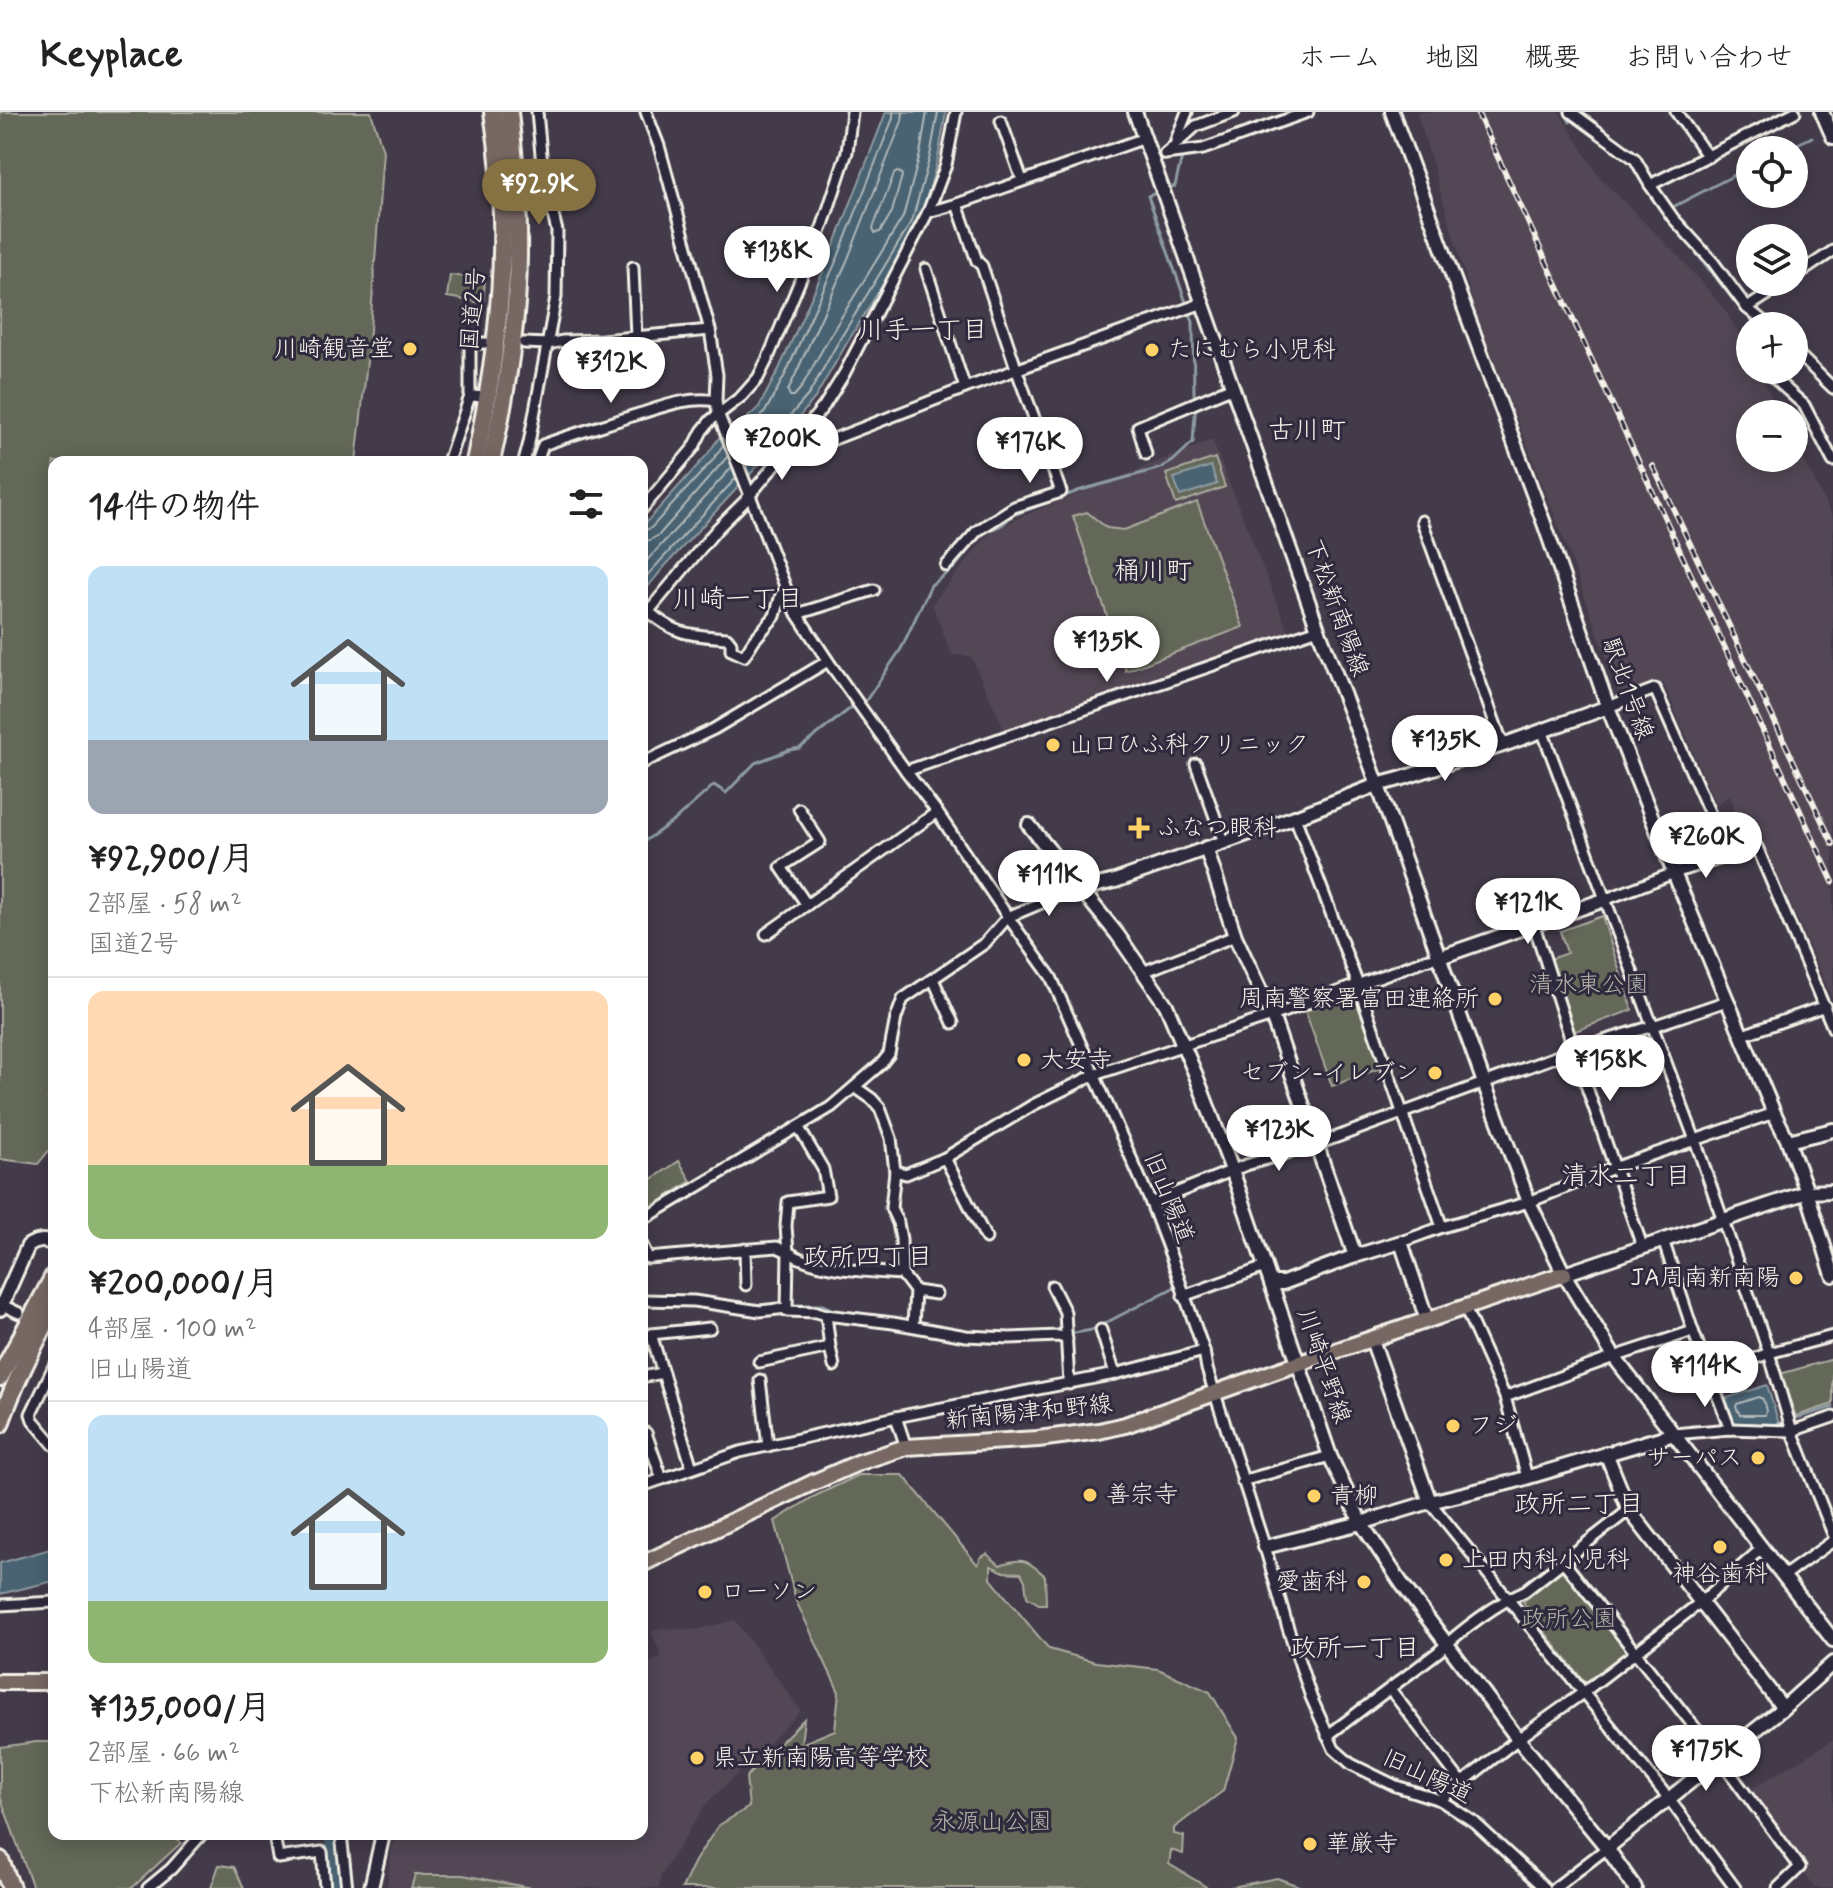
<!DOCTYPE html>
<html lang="ja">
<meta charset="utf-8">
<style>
:root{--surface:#fff;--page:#f2f2f2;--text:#222;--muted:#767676;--line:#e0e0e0;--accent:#857141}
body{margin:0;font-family:Mynerve,"Klee One",sans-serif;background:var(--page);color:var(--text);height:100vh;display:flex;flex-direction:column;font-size:30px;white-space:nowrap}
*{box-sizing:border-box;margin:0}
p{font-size:26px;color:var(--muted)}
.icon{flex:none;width:44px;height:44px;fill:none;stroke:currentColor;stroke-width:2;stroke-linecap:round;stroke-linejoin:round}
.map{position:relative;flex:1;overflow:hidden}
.panel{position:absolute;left:48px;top:344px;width:600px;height:1384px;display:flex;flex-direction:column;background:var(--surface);border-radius:16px;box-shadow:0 4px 20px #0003}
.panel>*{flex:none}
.buttons{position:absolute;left:1736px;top:24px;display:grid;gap:16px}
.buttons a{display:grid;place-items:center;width:72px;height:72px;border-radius:50%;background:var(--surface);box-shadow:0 4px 20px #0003;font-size:40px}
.price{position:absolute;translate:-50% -68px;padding:0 18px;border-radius:28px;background:#fff;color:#222;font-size:26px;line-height:52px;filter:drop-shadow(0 2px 4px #0008)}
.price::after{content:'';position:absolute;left:50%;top:48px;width:24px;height:18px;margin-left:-12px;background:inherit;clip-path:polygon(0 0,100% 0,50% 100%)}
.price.selected{background:var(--accent);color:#fff}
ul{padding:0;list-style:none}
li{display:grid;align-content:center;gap:16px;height:424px;padding:0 40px}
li+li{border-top:2px solid var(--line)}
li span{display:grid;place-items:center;height:248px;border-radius:16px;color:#555}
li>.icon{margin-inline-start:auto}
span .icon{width:144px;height:144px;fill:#fffc;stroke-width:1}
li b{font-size:34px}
h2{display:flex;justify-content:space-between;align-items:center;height:96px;padding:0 40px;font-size:34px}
header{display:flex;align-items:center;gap:48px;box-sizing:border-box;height:112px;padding:0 40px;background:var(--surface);border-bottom:2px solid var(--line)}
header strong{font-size:38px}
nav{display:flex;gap:44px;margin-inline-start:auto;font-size:28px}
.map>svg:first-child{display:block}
</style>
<header>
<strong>Keyplace</strong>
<nav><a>ホーム</a><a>地図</a><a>概要</a><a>お問い合わせ</a></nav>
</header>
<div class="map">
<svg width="1833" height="1776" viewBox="0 0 1833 1776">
<rect width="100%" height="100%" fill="#443b4a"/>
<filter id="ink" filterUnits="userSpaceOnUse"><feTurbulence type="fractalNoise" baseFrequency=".0125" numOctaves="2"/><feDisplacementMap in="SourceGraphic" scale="16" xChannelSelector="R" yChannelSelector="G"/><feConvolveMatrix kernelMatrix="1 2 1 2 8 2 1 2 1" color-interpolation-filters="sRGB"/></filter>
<g filter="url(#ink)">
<g fill="#534754">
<path d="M1417,0H1559L1600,66L1680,146L1724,196L1748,238L1750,243V258H1758L1780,302H1750V346H1794V329L1833,406V888L1763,730L1741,738L1730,710L1734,693L1730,683L1716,693L1663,570L1630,584L1618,578L1569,441L1477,204Z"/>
<path d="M1212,328L1292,529L1007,624L971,544L952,543L932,492L988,423L1018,406Z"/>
<path d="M735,1508L801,1599L705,1693L661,1763L659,1776H387L392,1735L397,1722H642V1556L662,1544L651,1520L660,1516L696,1518Z"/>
<path d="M1833,1628V1776H1815L1745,1681Z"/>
</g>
<g fill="#646759" stroke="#acaca0" stroke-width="2">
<path d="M0,0H371L383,39L369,231L356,350H54V971L48,986L54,1014L51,1036L38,1052L0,1047Z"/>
<path d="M450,163L485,167L483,191L447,185Z"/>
<path d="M1215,346L1225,375L1176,392L1166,362Z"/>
<path d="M1197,390L1243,515L1126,559L1073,404L1087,400L1107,416L1124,418Z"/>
<path d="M1602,804L1632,898L1570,921L1547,848L1567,841L1560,819Z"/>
<path d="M1352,878L1381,956L1332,974L1304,896Z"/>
<path d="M679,1049L691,1069L642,1101V1074Z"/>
<path d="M1833,1247V1292L1796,1304L1780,1262Z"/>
<path d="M859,1363H903L977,1452L979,1451L980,1446L987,1442L1000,1453C1023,1445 1028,1448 1045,1464L1046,1492H1039L1027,1485L1025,1469L1021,1461L1004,1460L991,1454V1467L1049,1537L1096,1550L1158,1557L1210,1580L1238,1626L1223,1679L1174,1716V1722L1184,1724L1183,1742L1171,1738L1169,1752L1208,1776H682L695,1749L718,1714L749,1695L746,1665L804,1607L801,1632L835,1618L839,1580L796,1489L775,1409L813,1385Z"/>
<path d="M1565,1455L1630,1539L1586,1572L1553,1531L1523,1490Z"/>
<path d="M36,1630H54V1722H174L181,1731L132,1776H33L0,1684V1635Z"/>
<path d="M219,1753L234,1755L244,1776H211Z"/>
<path d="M415,1763H463L531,1776H411Z"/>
<path d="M1277,1766L1304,1776H1227Z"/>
</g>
<g fill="#4a6373" stroke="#8e9ca2" stroke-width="2">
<path d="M886,0H946L938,46L920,112L847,231L815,286L767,344L665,454L642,482V415L707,343L721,323L744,309L759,295L779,257L831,142Z"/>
<path d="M1211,354L1217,372L1180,384L1174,366Z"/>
<path d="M1767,1273L1779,1312H1735L1724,1287Z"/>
<path d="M54,1436V1469L0,1482V1451Z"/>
</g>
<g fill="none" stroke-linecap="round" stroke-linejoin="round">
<g stroke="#b0b8b9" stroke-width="2">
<path d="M903,0L902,9L847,149L788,279L790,284H794L801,276L831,222L903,105L920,42L927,0"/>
<path d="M897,60L901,61L902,64L892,100L880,120L875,121L873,116L894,62Z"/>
<path d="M734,324L749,315L765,300L786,261L838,145L893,6V0"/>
<path d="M746,355L809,282L840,227L912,109L930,44L938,0"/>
<path d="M642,419L651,416L712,349L723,333"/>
<path d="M642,429L650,428L659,423L728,344"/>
<path d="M642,454L732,355"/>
<path d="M642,469L736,366"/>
<path d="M1758,1285L1763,1287L1766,1299L1765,1303H1740L1736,1295L1737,1292Z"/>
</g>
<g stroke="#8e9ca2" stroke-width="3">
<path d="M1565,0L1570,10"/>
<path d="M1189,17L1193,0"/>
<path d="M1785,38L1812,25"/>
<path d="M1166,77L1175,74L1182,44"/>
<path d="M1671,96L1750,55"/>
<path d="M1697,142L1743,200L1760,214"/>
<path d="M1794,245L1833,283"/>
<path d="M642,731L675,708L714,673L726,681L755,651L789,638L800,636L852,595L865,590L901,537L931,473L955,455L972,433L983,422L1002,413L1013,403L1081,378L1161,356L1173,349L1193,330L1196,288L1194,281L1193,210L1148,84L1159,80"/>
<path d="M646,1184L678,1183L694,1185"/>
<path d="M789,1193H823L840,1201"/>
<path d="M1069,1222L1092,1218L1173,1176L1178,1175"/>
<path d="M1732,1312H1753"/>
<path d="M1776,1312L1833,1295"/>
<path d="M1690,1314L1721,1313"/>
<path d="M1625,1330L1646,1322"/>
</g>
<path stroke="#4a6373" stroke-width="18" d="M333,1722L337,1744L338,1776"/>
<defs>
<g id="street">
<path d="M646,0L659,34L710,218L717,263L716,289L718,301L787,479L797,502L828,549L906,659L937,700L1008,805L1051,865L1151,1091L1171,1144L1204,1239L1207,1257L1267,1442L1287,1513L1311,1585L1334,1637L1351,1652L1396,1674L1440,1688L1474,1710L1545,1776"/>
<path d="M1571,0L1635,47L1650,73L1673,106L1713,150L1747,196L1769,214"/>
<path d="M1676,0L1708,45"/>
<path d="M1001,9L1022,68"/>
<path d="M1176,28L1187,0"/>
<path d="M1165,42L1203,37L1308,0"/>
<path d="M1165,42L1196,14L1234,0"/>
<path d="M1650,73L1795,0"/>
<path d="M928,100L957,92L1145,26"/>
<path d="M633,155L636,224"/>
<path d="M926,157L965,276"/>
<path d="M1794,165L1833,139"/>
<path d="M1747,196L1787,170"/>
<path d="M485,231H470V284L488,285"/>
<path d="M524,231L548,232L563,229L602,228L710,218"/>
<path d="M1750,236V238"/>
<path d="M1794,238L1833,276"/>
<path d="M1765,258L1804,293L1833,349"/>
<path d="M788,336L798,341L965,276L1203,191"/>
<path d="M1146,342L1138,315L1233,275"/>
<path d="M448,350L470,284"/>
<path d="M524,350L529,331L556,185L557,119L543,63L537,0"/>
<path d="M537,350L543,333C572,322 602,314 632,304C660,296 686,284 716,289"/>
<path d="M642,397L694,335L702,319L711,308L742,284L758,266L768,246L823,113L847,40L852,0"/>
<path d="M1422,409L1503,633"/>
<path d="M946,454L977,419L1014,395L1061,380L1017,259L982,154L977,149L957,92"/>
<path d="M648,499C676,524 692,523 727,526L731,531V538L744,544L754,528L775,504L781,483L787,479"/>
<path d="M797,502L874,478"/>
<path d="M642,507L717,417L745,389L824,294L844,262L928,100L946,53L956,0"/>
<path d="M1608,595L1655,577L1728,743"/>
<path d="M1542,618L1695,1028L1769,1241L1792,1319L1833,1422"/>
<path d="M642,651L714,617L828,549"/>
<path d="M1196,652L1224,730"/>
<path d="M906,659L1318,517"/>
<path d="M799,697L820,730L781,755L807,793"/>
<path d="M1295,705L1358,873L1442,1115"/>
<path d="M1604,788L1674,761L1757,735L1833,916"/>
<path d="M1534,813L1574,938L1642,1134"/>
<path d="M766,822L937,700"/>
<path d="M1143,860L1235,824"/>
<path d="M933,867L953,911"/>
<path d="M1743,923L1825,894"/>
<path d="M799,1016L823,1057L828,1084L788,1090L786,1114L788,1140C817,1159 867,1159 902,1162L901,1127L898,1111L891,1096L895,1059L891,1026L880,996L872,987L855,975"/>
<path d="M945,1046L986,1126"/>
<path d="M895,1059L906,1062L945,1046L1033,993L1094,963L1272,904L1425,848L1440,845"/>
<path d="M1151,1091L1246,1053L1315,1033L1574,938L1653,914L1727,889"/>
<path d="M642,1108L831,995L881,952L889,942L896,906L903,887L985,831L1008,805L1072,778L1081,777"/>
<path d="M1663,1128L1693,1219L1730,1317"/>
<path d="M1401,1130L1442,1115L1529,1090L1616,1055L1774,1001"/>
<path d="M642,1133L648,1146L777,1135L788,1140L787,1199L816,1200L826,1203L830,1235L759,1250"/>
<path d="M745,1137L746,1173"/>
<path d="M902,1162L915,1179L913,1214"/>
<path d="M1052,1174L1065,1200L1069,1272"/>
<path d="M915,1179L936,1182"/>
<path d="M1183,1184L1265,1155"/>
<path d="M642,1188L694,1189L760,1199L787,1196"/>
<path d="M2,1193L19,1201"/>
<path d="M1465,1196L1505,1285L1527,1365"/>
<path d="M826,1203L893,1211L966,1224L1010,1226L1059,1224L1067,1227"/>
<path d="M1101,1218L1115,1262"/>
<path d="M830,1235L834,1254"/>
<path d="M54,1254L31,1302L33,1308L54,1333"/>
<path d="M1710,1264L1769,1241L1833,1224"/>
<path d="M642,1265L663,1261"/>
<path d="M760,1268L768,1334"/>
<path d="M1505,1285L1614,1245L1693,1219"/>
<path d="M896,1305L906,1335"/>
<path d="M646,1321L662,1367"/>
<path d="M1674,1322L1730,1317L1792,1319L1833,1305"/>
<path d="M692,1356L651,1222L710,1216"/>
<path d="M1242,1369L1330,1344"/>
<path d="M642,1374L740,1340L896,1305L1115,1262L1204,1239"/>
<path d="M1430,1390L1669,1687L1735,1776"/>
<path d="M1563,1449L1719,1646L1800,1755L1778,1776"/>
<path d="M1785,1463L1833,1429"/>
<path d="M0,1493L54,1490"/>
<path d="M1390,1577L1461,1670"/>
<path d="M1327,1624L1438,1540C1460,1519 1497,1491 1525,1479L1629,1398"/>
<path d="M1440,1688L1518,1627L1584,1580L1701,1490L1762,1436"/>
<path d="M274,1722L278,1746L322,1740L325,1776"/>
<path d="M341,1722L347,1776"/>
<path d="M148,1776L171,1757L202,1722"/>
<path d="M1555,1776L1607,1736"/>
</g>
<g id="secondary">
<path d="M1135,0L1318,517L1371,654L1484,971L1529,1090L1564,1162L1614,1245L1833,1528"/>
<path d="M1392,0L1545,414L1608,595L1674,761L1774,1001L1788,1029L1807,1080L1833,1163"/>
<path d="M1822,0L1833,25"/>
<path d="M1029,713L1117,822L1166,893L1195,961L1232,1058L1330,1344L1361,1411L1402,1472L1518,1627L1607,1736L1635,1776"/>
<path d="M1206,736L1235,824L1272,904L1355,1144"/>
<path d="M1081,777L1115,769L1295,705L1377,673L1403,666L1503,633L1608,595"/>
<path d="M1440,845L1604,788"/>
<path d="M1788,1029L1833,1018"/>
<path d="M1564,1162L1807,1080L1833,1079"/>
<path d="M1272,1171H1283L1355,1144L1401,1130L1427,1208"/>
<path d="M0,1197L28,1134C37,1128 44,1128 54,1131"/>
<path d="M1372,1228L1430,1390"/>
<path d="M1606,1341L1629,1398L1783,1596"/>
<path d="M1265,1435L1361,1411L1430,1390L1512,1370L1674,1322"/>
<path d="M1607,1736L1783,1596L1833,1551"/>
<path d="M371,1776L383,1722"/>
</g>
<g id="primary">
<path d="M642,1452L812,1371L860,1350L906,1335L1038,1327L1099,1319L1125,1313L1279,1258L1564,1162"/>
<path d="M0,1570H54"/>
</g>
<g id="highway">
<path d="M475,350C500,232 512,120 493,0"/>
<path d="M491,350C506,282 518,212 518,142C519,95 514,47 509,0"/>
<path d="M0,1265L54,1164"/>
<path d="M0,1312C14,1271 33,1233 54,1196"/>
<path d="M0,1748L11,1776"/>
</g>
</defs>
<use href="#street" stroke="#f4f1e8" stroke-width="15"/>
<use href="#secondary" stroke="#f4f1e8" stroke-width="18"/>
<use href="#primary" stroke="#f4f1e8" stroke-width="20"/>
<use href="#highway" stroke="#f4f1e8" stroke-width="22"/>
<use href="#street" stroke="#2f2a3d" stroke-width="9"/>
<use href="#secondary" stroke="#2f2a3d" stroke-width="12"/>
<use href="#primary" stroke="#776864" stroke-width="14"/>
<use href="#highway" stroke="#776864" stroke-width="16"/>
<defs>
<g id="rail">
<path d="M1477,0L1833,770"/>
<path d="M1653,354L1833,732"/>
</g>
</defs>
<use href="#rail" stroke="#f4f1e8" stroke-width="6"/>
<use href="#rail" stroke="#2f2a3d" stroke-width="3" stroke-dasharray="9" stroke-linecap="butt"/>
</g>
</g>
<g fill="#ffd166" stroke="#2f2a3d" stroke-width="3">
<circle cx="410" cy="237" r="8"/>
<circle cx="1152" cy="238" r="8"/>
<circle cx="1053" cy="633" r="8"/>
<path d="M1135 704h8v8h8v8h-8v8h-8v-8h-8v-8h8z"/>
<circle cx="1495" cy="887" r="8"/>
<circle cx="1024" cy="948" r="8"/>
<circle cx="1435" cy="961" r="8"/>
<circle cx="1796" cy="1166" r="8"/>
<circle cx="1453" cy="1314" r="8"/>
<circle cx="1758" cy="1346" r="8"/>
<circle cx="1090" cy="1383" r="8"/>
<circle cx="1314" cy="1384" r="8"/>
<circle cx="1720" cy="1435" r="8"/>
<circle cx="1446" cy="1448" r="8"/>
<circle cx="1364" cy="1470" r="8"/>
<circle cx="705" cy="1480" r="8"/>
<circle cx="697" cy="1646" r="8"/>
<circle cx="1310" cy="1732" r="8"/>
</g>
<g text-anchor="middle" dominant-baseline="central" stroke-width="6" stroke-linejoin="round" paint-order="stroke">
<g font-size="24" fill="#f4f1e8" stroke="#2f2a3d">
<text transform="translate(474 197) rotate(-85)">国道2号</text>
<text transform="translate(1336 496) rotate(70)">下松新南陽線</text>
<text transform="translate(1627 577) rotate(70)">駅北1号線</text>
<text transform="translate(1168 1086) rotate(68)">旧山陽道</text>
<text transform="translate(1323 1254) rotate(71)">川崎平野線</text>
<text transform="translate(1029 1301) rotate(-6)">新南陽津和野線</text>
<text transform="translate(1427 1665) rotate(25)">旧山陽道</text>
</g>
<g font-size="24" fill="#f4f1e8" stroke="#2f2a3d" text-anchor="start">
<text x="394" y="237" text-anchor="end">川崎観音堂</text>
<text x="1168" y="238">たにむら小児科</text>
<text x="1069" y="633">山口ひふ科クリニック</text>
<text x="1157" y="716">ふなつ眼科</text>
<text x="1479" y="887" text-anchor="end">周南警察署富田連絡所</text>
<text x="1040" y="948">大安寺</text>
<text x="1419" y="961" text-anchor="end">セブン-イレブン</text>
<text x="1780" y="1166" text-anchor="end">JA周南新南陽</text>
<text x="1469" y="1314">フジ</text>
<text x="1742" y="1346" text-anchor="end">サーパス</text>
<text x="1106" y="1383">善宗寺</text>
<text x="1330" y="1384">青柳</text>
<text x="1462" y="1448">上田内科小児科</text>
<text x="1720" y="1462" text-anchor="middle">神谷歯科</text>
<text x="1348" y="1470" text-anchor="end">愛歯科</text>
<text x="721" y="1480">ローソン</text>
<text x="713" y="1646">県立新南陽高等学校</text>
<text x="1326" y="1732">華厳寺</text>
</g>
<g font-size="24" fill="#b3b3a8" stroke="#2f2a3d">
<text x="1589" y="873">清水東公園</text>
<text x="1569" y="1507">政所公園</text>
<text x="992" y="1710">永源山公園</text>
</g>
<g font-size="26" fill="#f4f1e8" stroke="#2f2a3d">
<text x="923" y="219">川手一丁目</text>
<text x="1307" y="319">古川町</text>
<text x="1153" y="460">桶川町</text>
<text x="738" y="488">川崎一丁目</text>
<text x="1626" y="1065">清水二丁目</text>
<text x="868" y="1146">政所四丁目</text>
<text x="1579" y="1393">政所二丁目</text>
<text x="1355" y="1537">政所一丁目</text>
</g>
</g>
</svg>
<div class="buttons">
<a><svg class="icon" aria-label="locate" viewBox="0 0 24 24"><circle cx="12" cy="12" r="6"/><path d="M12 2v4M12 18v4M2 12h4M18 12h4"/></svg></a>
<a><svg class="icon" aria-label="layers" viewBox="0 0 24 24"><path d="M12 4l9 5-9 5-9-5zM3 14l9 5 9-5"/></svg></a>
<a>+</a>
<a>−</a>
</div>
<b class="price selected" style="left:539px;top:115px">¥92.9K</b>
<b class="price" style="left:777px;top:182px">¥138K</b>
<b class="price" style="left:611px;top:293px">¥312K</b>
<b class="price" style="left:782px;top:370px">¥200K</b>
<b class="price" style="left:1030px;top:373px">¥176K</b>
<b class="price" style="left:1107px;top:572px">¥135K</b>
<b class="price" style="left:1445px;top:671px">¥135K</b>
<b class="price" style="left:1706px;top:768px">¥260K</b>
<b class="price" style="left:1049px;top:806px">¥111K</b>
<b class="price" style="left:1528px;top:834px">¥121K</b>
<b class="price" style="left:1610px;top:991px">¥158K</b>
<b class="price" style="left:1279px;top:1061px">¥123K</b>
<b class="price" style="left:1705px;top:1297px">¥114K</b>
<b class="price" style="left:1706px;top:1681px">¥175K</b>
<section class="panel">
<h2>14件の物件<svg class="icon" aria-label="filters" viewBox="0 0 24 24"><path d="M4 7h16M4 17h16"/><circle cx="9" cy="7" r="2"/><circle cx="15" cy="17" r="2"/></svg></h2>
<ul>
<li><span style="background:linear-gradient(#bfe0f5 70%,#9aa5b1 0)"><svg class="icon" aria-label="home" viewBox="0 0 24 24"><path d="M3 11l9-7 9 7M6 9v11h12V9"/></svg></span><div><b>¥92,900/月</b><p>2部屋 · 58 m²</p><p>国道2号</p></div></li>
<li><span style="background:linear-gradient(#ffd9b3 70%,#8fb573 0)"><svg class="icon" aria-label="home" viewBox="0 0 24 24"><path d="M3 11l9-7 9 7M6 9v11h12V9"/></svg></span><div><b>¥200,000/月</b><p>4部屋 · 100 m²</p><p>旧山陽道</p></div></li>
<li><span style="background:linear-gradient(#bfe0f5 75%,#8fb573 0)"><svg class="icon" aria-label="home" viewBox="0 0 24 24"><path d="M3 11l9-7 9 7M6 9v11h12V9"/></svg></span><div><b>¥135,000/月</b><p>2部屋 · 66 m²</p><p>下松新南陽線</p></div></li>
</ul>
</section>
</div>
